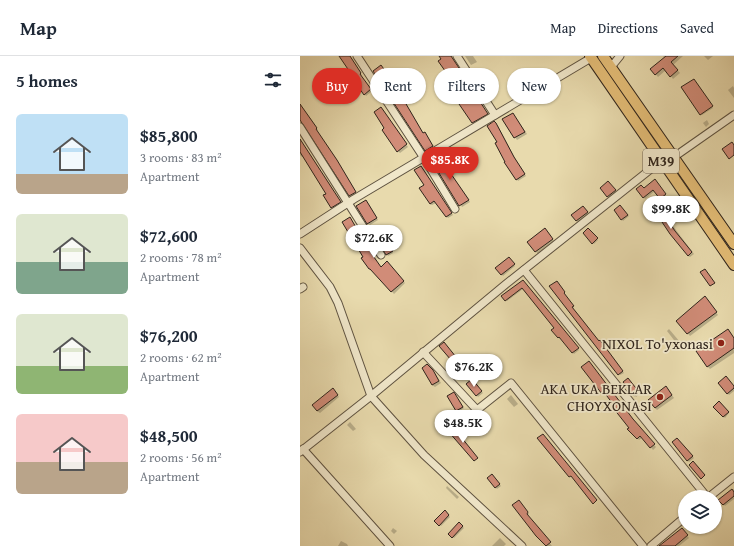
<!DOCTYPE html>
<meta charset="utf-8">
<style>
:root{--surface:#fff;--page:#f6f6f7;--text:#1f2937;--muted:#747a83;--line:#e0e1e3;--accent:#d93025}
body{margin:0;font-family:"Gentium Book Plus",serif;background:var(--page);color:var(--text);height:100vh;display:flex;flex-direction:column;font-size:15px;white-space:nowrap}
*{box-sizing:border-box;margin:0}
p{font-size:13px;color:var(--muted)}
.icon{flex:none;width:22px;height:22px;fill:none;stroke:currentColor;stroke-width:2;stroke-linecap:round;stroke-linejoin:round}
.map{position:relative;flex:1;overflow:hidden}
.side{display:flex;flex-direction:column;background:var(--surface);width:300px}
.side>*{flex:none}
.top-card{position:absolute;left:12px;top:12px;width:362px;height:36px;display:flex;gap:8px}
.buttons{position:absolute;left:378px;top:434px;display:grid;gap:8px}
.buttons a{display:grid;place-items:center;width:44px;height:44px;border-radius:50%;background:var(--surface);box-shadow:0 1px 3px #0004;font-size:20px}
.price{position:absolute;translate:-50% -34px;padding:0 9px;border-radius:14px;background:#fff;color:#222;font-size:13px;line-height:26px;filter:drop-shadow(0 1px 2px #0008)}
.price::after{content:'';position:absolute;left:50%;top:24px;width:12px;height:9px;margin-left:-6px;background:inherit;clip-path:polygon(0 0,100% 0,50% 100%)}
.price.selected{background:var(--accent);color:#fff}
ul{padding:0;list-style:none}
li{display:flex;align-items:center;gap:12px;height:100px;padding:0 16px}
li span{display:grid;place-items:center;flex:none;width:112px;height:80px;border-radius:6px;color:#555}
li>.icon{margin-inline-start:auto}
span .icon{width:48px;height:48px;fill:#fffc;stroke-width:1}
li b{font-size:17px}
h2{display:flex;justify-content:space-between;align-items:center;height:48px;padding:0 16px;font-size:17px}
.tag{padding:0 14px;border-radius:18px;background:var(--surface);box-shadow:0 1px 3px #0004;font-size:14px;line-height:36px}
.tag.selected{background:var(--accent);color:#fff}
header{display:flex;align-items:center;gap:24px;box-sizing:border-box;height:56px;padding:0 20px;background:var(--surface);border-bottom:1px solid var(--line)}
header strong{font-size:19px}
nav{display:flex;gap:22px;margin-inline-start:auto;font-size:14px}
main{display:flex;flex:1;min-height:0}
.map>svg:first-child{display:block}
</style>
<header>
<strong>Map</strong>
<nav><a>Map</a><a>Directions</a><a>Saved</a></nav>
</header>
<main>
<section class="side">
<h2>5 homes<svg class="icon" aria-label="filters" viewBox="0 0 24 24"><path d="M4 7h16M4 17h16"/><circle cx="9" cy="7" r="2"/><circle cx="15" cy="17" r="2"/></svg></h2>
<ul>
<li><span style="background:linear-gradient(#bfe0f5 75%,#b9a48a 0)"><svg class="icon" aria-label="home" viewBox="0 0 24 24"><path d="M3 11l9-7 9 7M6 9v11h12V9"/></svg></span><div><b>$85,800</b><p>3 rooms · 83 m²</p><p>Apartment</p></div></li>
<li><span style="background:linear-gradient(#dfe7d0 60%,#7fa58c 0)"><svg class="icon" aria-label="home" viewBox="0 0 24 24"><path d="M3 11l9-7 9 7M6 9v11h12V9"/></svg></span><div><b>$72,600</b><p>2 rooms · 78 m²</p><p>Apartment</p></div></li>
<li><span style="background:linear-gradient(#dfe7d0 65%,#8fb573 0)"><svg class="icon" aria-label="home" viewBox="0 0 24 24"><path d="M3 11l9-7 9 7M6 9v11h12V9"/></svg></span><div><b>$76,200</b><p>2 rooms · 62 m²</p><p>Apartment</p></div></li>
<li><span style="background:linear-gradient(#f6c9c9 60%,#b9a48a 0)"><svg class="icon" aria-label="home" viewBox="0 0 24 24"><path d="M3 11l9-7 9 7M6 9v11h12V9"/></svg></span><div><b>$48,500</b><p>2 rooms · 56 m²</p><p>Apartment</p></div></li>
</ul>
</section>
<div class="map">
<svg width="434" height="490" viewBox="0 0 434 490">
<rect width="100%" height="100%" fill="#e8daad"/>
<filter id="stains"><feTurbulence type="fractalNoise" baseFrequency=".005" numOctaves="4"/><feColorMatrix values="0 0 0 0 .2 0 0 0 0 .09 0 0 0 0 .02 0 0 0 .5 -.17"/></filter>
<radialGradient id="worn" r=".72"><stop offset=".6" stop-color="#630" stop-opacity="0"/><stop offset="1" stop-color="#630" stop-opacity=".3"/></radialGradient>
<g fill="#0003">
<path d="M41,0H49L62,19L61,20L72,35L66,40Z"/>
<path d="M141,0H150L160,14L151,21L139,5L143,3Z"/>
<path d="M165,0H173L177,6L171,9Z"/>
<path d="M363,0H383L373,9L380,17L373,23L366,14L358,21L351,13L365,2Z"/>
<path d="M404,0H413L408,4Z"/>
<path d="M83,12L92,26L90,27L123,78L126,79L134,92L128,96L74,15Z"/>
<path d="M395,25L413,52L402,59L401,58Z"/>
<path d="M433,30L434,32V42L428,34Z"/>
<path d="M177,41L189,60L175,69L172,67Z"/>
<path d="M0,48L18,74L16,75L38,107L57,138L52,141L0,60Z"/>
<path d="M81,52L108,91L100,97L98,95Z"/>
<path d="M213,58L227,78L217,84L204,64Z"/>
<path d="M407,64L409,68L406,71L403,67Z"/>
<path d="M194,67L198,70L216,104L226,120L218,125L198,86Z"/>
<path d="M0,84L42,148L34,153L27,138L3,100L2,101L0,99Z"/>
<path d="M139,102L170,146L162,151L132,104Z"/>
<path d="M123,113L153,159L148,162L136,147L132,149L130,148Z"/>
<path d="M308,126L317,136L309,142L301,132Z"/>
<path d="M356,126L366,140L362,143L355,135L345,143L338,133H344Z"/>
<path d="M66,145L78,164L70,169L68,167Z"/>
<path d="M320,150L329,160L323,165L315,154Z"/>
<path d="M358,150L394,198L390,201L388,200Z"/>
<path d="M284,152L288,158L278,166L276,164Z"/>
<path d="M288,173L298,184L294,188L284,177Z"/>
<path d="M247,176L254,185L238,198L228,186Z"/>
<path d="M85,182L93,197L88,200L87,198Z"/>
<path d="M71,197L81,212L87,207L105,227L94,238L73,214L71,215L70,213Z"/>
<path d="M209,202L215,210L203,220L197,212Z"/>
<path d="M223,225L279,294L274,298L261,282L260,283L253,274L255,272L223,233L207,245L203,240Z"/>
<path d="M256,226L274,251L273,252L299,286H301L324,317L320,319L250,231Z"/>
<path d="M407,244L418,259L390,280L377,265Z"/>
<path d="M369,273L380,286L377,288L367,275Z"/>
<path d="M428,274L434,282V297L410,313L407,310Z"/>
<path d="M127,309L135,317L141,327L135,331L132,329Z"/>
<path d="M282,311L335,366L356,391L353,394L343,381L339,384L329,373L330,372L317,351L306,338L305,339L303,337Z"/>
<path d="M172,324L183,337L178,341L168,328Z"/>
<path d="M328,324L340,338L336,341L325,327Z"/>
<path d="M419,327L434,331V335L429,339Z"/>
<path d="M368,333L374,342L357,354L355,352Z"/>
<path d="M35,336L39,341L20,357L17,355Z"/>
<path d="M155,339L164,352L158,356L156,355Z"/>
<path d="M211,339L218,348L214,351L207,343Z"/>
<path d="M419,347L429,357L425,362L415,351Z"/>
<path d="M50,366L56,373L53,375L47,369Z"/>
<path d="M377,383L394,402L389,406L373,386Z"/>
<path d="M192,419L201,430L197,433L189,422Z"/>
<path d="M147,430L159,441L157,443L146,432Z"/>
<path d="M434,433V443L425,450L420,444Z"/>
<path d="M219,446L229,458L227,460L252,490H246L214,450Z"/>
<path d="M145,456L150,461L141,470L135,465Z"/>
<path d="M159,467L164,472L154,482L149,478Z"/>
<path d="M93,472L97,475L94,478L91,475Z"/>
<path d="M384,475L389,482L379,490H361Z"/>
<path d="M200,482L206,488L204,490H192Z"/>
<path d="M41,485L47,488L48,490H38Z"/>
</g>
<g fill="#d18c78" stroke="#30251c">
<path d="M39,0H50L61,17L60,18L71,33L64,39L55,26L56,25Z"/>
<path d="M139,0H151L159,12L148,19L138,5L141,3Z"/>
<path d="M366,0H378L371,6L378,14L370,21L363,12L355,19L350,13Z"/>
<path d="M81,9L91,23L89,25L100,41H102L123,77L125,76L133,90L125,95L73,15Z"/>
<path d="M394,23L413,50L400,59L381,31Z"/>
<path d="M175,38L188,58L172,67L159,48Z"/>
<path d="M0,48L17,72L16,73L37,104L56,136L49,140L0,64Z"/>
<path d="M81,51L107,88L97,96L82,74L84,72L74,56Z"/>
<path d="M213,57L225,76L214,82L202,63Z"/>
<path d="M194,65L196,67L214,101L225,118L216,124L204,106H205L195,87L197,86L187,70Z"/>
<path d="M0,83L41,146L31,152L23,139L26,138L0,96Z"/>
<path d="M432,86L434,89V99L429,103L422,93Z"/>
<path d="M138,99L169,144L159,150L131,104Z"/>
<path d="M121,110L152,157L146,161L134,145L130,148L119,132L124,129L114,114Z"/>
<path d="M355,123L366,138L360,143L353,134L343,142L336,133L341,129L344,132Z"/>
<path d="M308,125L316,134L307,141L300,132Z"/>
<path d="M66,144L77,162L67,168L56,150Z"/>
<path d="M356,147L375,175L392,196L388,200L370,178L352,151Z"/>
<path d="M320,149L328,159L321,164L314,154Z"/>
<path d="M283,150L288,156L276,165L271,159Z"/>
<path d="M50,161L69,194L81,211L87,205L104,225L91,236L70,213H69L61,202L63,201L42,166Z"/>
<path d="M245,172L253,183L235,196L227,186Z"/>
<path d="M288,172L298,182L292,188L283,177Z"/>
<path d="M84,180L93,195L86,199L77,184Z"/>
<path d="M209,201L215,208L201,219L195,212Z"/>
<path d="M405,213L415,227L410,230L400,216Z"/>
<path d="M223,224L279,292L272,297L259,281L258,282L251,274L254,272L222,232L205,245L201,240Z"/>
<path d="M257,225L265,236L264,237L274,250L272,251L280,261L299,285L300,284L323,315L318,319L249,230Z"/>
<path d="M405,240L417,256L387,278L376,265Z"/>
<path d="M428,273L434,282V292L407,311L396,295Z"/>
<path d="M144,286L156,301L151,304L139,290Z"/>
<path d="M289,305L333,363L355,388L350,392L340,380L337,383L327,373L329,372L314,353L315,351L304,336L302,338L281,311Z"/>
<path d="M127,308L133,314L139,325L132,329L122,312Z"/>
<path d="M426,320L434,330V332L427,338L418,327Z"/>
<path d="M328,322L339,336L334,340L323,326Z"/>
<path d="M172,323L182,335L176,340L166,328Z"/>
<path d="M366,330L372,339L355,352L348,344Z"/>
<path d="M33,332L38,339L17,355L12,349Z"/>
<path d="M154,336L163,351L156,355L147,340Z"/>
<path d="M419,345L429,356L423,361L413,351Z"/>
<path d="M153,371L178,402L174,405L148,375Z"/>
<path d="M243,378L297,444L293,448L271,420L269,421L237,382Z"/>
<path d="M377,382L393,400L387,405L372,386Z"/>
<path d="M393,405L405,419L401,423L389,409Z"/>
<path d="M192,418L200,428L195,432L187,422Z"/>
<path d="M432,433L434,436V440L423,449L418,444Z"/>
<path d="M219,444L228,456L227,458L251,486L246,490L236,480L212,449Z"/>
<path d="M145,454L149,459L139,470L134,465Z"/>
<path d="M159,466L163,470L152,482L148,478Z"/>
<path d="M382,472L388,479L375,490H359Z"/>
</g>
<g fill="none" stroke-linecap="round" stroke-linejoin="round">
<defs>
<g id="minor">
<path d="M57,0L124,102L155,153"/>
<path d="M157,0L195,59"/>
<path d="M311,11L320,0"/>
<path d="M0,71L81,199"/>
<path d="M374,101L434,59"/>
<path d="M0,178L54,143L291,2"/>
<path d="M0,192L30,231L38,247L71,340L124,399L222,490"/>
<path d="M224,214L407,441"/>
<path d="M0,233L3,231"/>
<path d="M123,296L177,354L211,327L343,490"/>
<path d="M3,393L90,490"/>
<path d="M0,396L71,340L206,228L361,105"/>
<path d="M409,441L434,421"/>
<path d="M351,490L385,461"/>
</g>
<g id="highway">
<path d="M290,0L434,209"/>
<path d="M303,0L434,188"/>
</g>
</defs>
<use href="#minor" stroke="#5e5240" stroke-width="9"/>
<use href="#highway" stroke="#30251c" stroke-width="12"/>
<use href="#minor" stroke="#f0e7ca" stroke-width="7"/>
<use href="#highway" stroke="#e4bd76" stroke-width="10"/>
</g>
<g fill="#8f2418" stroke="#f0e7ca" stroke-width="1.5">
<circle cx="421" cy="287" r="4"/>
<circle cx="360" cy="341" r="4"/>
</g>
<g text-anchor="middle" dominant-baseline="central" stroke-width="3.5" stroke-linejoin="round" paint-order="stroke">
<rect fill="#f0e7ca" stroke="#6a5f50" stroke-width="1" x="343" y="93" width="36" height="24" rx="3"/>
<g font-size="14" font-weight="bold" fill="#30251c">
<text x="361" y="105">M39</text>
</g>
<g font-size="15" fill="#30251c" stroke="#f0e7ca" text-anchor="end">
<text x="413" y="287">NIXOL To'yxonasi</text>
<text x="352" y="332">AKA UKA BEKLAR<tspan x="352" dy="17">CHOYXONASI</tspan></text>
</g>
</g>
<rect width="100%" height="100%" filter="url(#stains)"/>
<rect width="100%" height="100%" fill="url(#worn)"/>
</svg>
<div class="buttons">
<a><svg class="icon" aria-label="layers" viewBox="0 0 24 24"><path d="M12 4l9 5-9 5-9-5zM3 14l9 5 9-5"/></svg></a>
</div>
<b class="price selected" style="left:150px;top:125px">$85.8K</b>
<b class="price" style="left:371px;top:174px">$99.8K</b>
<b class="price" style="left:74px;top:203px">$72.6K</b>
<b class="price" style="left:174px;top:332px">$76.2K</b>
<b class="price" style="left:163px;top:388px">$48.5K</b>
<div class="top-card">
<a class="tag selected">Buy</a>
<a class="tag">Rent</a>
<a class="tag">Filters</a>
<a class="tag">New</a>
</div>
</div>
</main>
